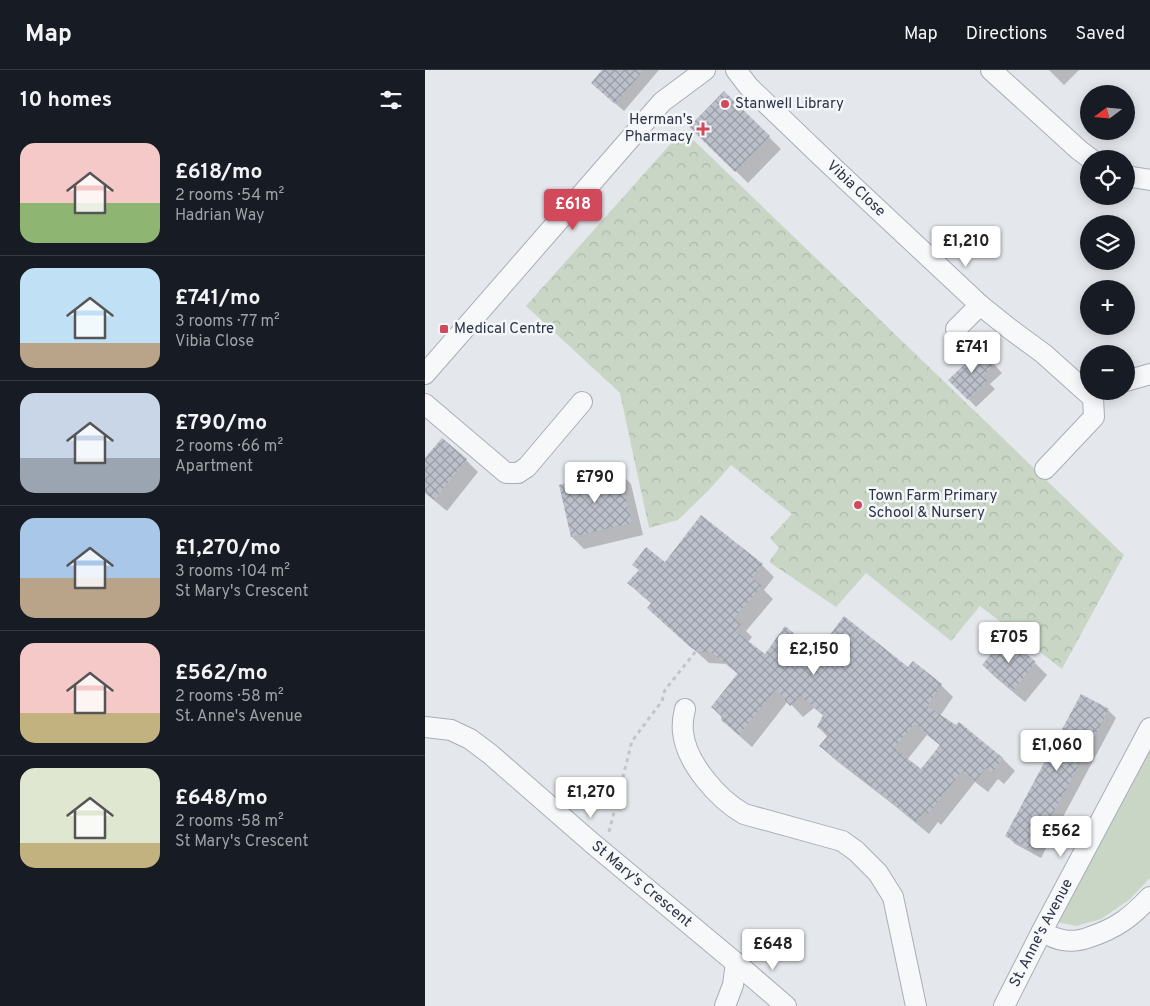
<!DOCTYPE html>
<meta charset="utf-8">
<style>
:root{--surface:#171b24;--page:#242831;--text:#f1f3f6;--muted:#9ea1a6;--line:#363941;--accent:#d1495b}
body{margin:0;font-family:Overpass,sans-serif;background:var(--page);color:var(--text);height:100vh;display:flex;flex-direction:column;font-size:19px;white-space:nowrap}
*{box-sizing:border-box;margin:0}
p{font-size:16px;color:var(--muted)}
.icon{flex:none;width:28px;height:28px;fill:none;stroke:currentColor;stroke-width:2;stroke-linecap:round;stroke-linejoin:round}
.map{position:relative;flex:1;overflow:hidden}
.panel{display:flex;flex-direction:column;background:var(--surface);width:425px}
.panel>*{flex:none}
.needle{width:32px;rotate:254deg}
.buttons{position:absolute;left:655px;top:15px;display:grid;gap:10px}
.buttons a{display:grid;place-items:center;width:55px;height:55px;border-radius:50%;background:var(--surface);box-shadow:0 2px 12px #0003;font-size:25px}
.price{position:absolute;translate:-50% -42px;padding:0 11px;border-radius:5px;background:#fff;color:#222;font-size:16px;line-height:32px;filter:drop-shadow(0 1px 2px #0008)}
.price::after{content:'';position:absolute;left:50%;top:30px;width:15px;height:11px;margin-left:-8px;background:inherit;clip-path:polygon(0 0,100% 0,50% 100%)}
.price.active{background:var(--accent);color:#fff}
ul{padding:0;list-style:none}
li{display:flex;align-items:center;gap:15px;height:125px;padding:0 20px}
li+li{border-top:1px solid var(--line)}
li span{display:grid;place-items:center;flex:none;width:140px;height:100px;border-radius:15px;color:#555}
li>.icon{margin-inline-start:auto}
span .icon{width:60px;height:60px;fill:#fffc;stroke-width:1}
li b{font-size:21px}
h2{display:flex;justify-content:space-between;align-items:center;height:60px;padding:0 20px;font-size:21px}
header{display:flex;align-items:center;gap:30px;box-sizing:border-box;height:70px;padding:0 25px;background:var(--surface);border-bottom:1px solid var(--line)}
header strong{font-size:24px}
nav{display:flex;gap:28px;margin-inline-start:auto;font-size:18px}
main{display:flex;flex:1;min-height:0}
.map>svg:first-child{display:block}
</style>
<header>
<strong>Map</strong>
<nav><a>Map</a><a>Directions</a><a>Saved</a></nav>
</header>
<main>
<section class="panel">
<h2>10 homes<svg class="icon" aria-label="filters" viewBox="0 0 24 24"><path d="M4 7h16M4 17h16"/><circle cx="9" cy="7" r="2"/><circle cx="15" cy="17" r="2"/></svg></h2>
<ul>
<li><span style="background:linear-gradient(#f6c9c9 60%,#8fb573 0)"><svg class="icon" aria-label="home" viewBox="0 0 24 24"><path d="M3 11l9-7 9 7M6 9v11h12V9"/></svg></span><div><b>£618/mo</b><p>2 rooms · 54 m²</p><p>Hadrian Way</p></div></li>
<li><span style="background:linear-gradient(#bfe0f5 75%,#b9a48a 0)"><svg class="icon" aria-label="home" viewBox="0 0 24 24"><path d="M3 11l9-7 9 7M6 9v11h12V9"/></svg></span><div><b>£741/mo</b><p>3 rooms · 77 m²</p><p>Vibia Close</p></div></li>
<li><span style="background:linear-gradient(#c9d6e8 65%,#9aa5b1 0)"><svg class="icon" aria-label="home" viewBox="0 0 24 24"><path d="M3 11l9-7 9 7M6 9v11h12V9"/></svg></span><div><b>£790/mo</b><p>2 rooms · 66 m²</p><p>Apartment</p></div></li>
<li><span style="background:linear-gradient(#a9c7e8 60%,#b9a48a 0)"><svg class="icon" aria-label="home" viewBox="0 0 24 24"><path d="M3 11l9-7 9 7M6 9v11h12V9"/></svg></span><div><b>£1,270/mo</b><p>3 rooms · 104 m²</p><p>St Mary's Crescent</p></div></li>
<li><span style="background:linear-gradient(#f6c9c9 70%,#c2b280 0)"><svg class="icon" aria-label="home" viewBox="0 0 24 24"><path d="M3 11l9-7 9 7M6 9v11h12V9"/></svg></span><div><b>£562/mo</b><p>2 rooms · 58 m²</p><p>St. Anne's Avenue</p></div></li>
<li><span style="background:linear-gradient(#dfe7d0 75%,#c2b280 0)"><svg class="icon" aria-label="home" viewBox="0 0 24 24"><path d="M3 11l9-7 9 7M6 9v11h12V9"/></svg></span><div><b>£648/mo</b><p>2 rooms · 58 m²</p><p>St Mary's Crescent</p></div></li>
</ul>
</section>
<div class="map">
<svg width="725" height="936" viewBox="0 0 725 936">
<defs>
<pattern id="park-crowns" width="20" height="18" patternUnits="userSpaceOnUse" patternTransform="scale(1.25)"><rect width="20" height="18" fill="#c9d6c5"/><path d="M2 6a3 3 0 1 1 6 0M12 15a3 3 0 1 1 6 0" fill="none" stroke="#adb8ab"/></pattern>
<pattern id="building-cross-hatch" width="8" height="8" patternUnits="userSpaceOnUse" patternTransform="scale(1.25)"><rect width="8" height="8" fill="#bbc0ca"/><path d="M0 0l8 8M0 8l8-8" fill="none" stroke="#989da6"/></pattern>
</defs>
<rect width="100%" height="100%" fill="#e4e7ec"/>
<path fill="#c9d6c5" d="M725,679V808L704,830L676,849L651,856L632,852Z"/>
<path fill="url(#park-crowns)" d="M258,60L699,485L637,599L555,536L526,571L441,503L411,537L344,492L354,478L345,468L367,444L306,395L283,421L253,450L224,458L195,323L101,236Z"/>
<g fill="#0003" fill-rule="evenodd">
<path d="M179,0H234L199,41L176,21Z"/>
<path d="M624,0H654L639,15Z"/>
<path d="M299,23L356,79L323,113L266,57Z"/>
<path d="M554,278L577,303L565,314L570,319L551,337L525,310L544,291Z"/>
<path d="M0,390H41L53,402L22,441L0,423Z"/>
<path d="M194,402L206,414L218,465L159,479L147,467Z"/>
<path d="M241,494L337,495L349,507L339,520L348,529L321,561L327,567L323,572L340,585L392,584L484,598L488,593L516,615L528,627L515,646L532,657L534,654L578,689L590,701L579,714L573,709L563,722L550,712L516,755L513,752L504,764L470,736L408,688L396,676L403,667L393,657L399,646L389,638L378,647L363,631L327,677L310,662L287,637L314,605L301,594L284,593L236,550L227,534L216,525L204,513ZM502,665L516,676L496,701L482,690Z"/>
<path d="M581,568L610,593L622,605L600,632L570,607L558,595Z"/>
<path d="M683,640L691,648L616,788L590,774L582,766Z"/>
</g>
<g fill="url(#building-cross-hatch)" fill-rule="evenodd">
<path d="M177,0H219L190,34L166,13Z"/>
<path d="M299,21L345,66L310,102L264,57Z"/>
<path d="M554,277L570,294L558,306L563,310L543,330L523,310L543,291L541,289Z"/>
<path d="M17,368L42,389L9,430L0,422V388Z"/>
<path d="M194,401L207,453L146,467L134,415Z"/>
<path d="M276,445L338,494L327,508L337,516L309,548L316,554L310,561L340,584L360,556L392,582L419,546L483,597L488,591L517,614L502,636L531,655L534,652L578,688L567,703L561,698L550,711L537,701L503,744L500,741L491,752L462,729H463L394,676L404,664L392,657L398,645L376,626L365,636L351,619L314,665L296,650L297,646L286,637L313,603L287,583L271,581L264,576L222,538L227,532L202,513L214,500L207,495L221,477L240,492ZM490,654L515,675L496,699L469,678Z"/>
<path d="M581,566L611,592L588,621L557,595Z"/>
<path d="M656,624L684,639L608,781L580,766Z"/>
</g>
<g fill="none" stroke-linecap="round" stroke-linejoin="round">
<defs>
<g id="minor">
<path id="s1" d="M311,0L324,17L399,89L555,235L585,259L619,284L668,328L669,347L620,399"/>
<path d="M566,0L654,80L666,89"/>
<path d="M701,106L725,110"/>
<path d="M531,259L555,235"/>
<path d="M0,304L237,32L280,0"/>
<path d="M701,311L725,304"/>
<path d="M0,334L81,403H93L102,397L157,332"/>
<path d="M260,639C258,647 257,654 258,662C261,693 293,729 319,744L417,771L431,781L453,803L468,827L491,936"/>
<path id="s2" d="M0,657L26,660L45,669L65,684L167,773L311,893L361,936"/>
<path d="M617,861C623,865 630,869 638,870C647,872 657,870 665,867C692,858 706,847 725,827"/>
<path d="M300,936L308,915L311,893"/>
<path id="s3" d="M579,936L617,861L725,658"/>
</g>
</defs>
<use href="#minor" stroke="#a9aeb7" stroke-width="22"/>
<path stroke="#c2c5cb" stroke-width="3" stroke-dasharray="4 4" stroke-linecap="butt" d="M184,762L207,671L237,631L240,620L271,581"/>
<use href="#minor" stroke="#f7f8fa" stroke-width="20"/>
</g>
<g fill="#d1495b" stroke="#f4f6f9" stroke-width="2">
<circle cx="300" cy="34" r="5"/>
<path d="M275.5 51.5h5v5h5v5h-5v5h-5v-5h-5v-5h5z"/>
<rect x="14" y="254" width="10" height="10" rx="2.5"/>
<circle cx="433" cy="435" r="5"/>
</g>
<g text-anchor="middle" dominant-baseline="central" stroke-width="5" stroke-linejoin="round" paint-order="stroke">
<g font-size="15" fill="#2b3445" stroke="#f4f6f9" text-anchor="start">
<text x="310" y="34">Stanwell Library</text>
<text x="268" y="50" text-anchor="end">Herman's<tspan x="268" dy="17">Pharmacy</tspan></text>
<text x="29" y="259">Medical Centre</text>
<text x="443" y="426">Town Farm Primary<tspan x="443" dy="17">School &amp; Nursery</tspan></text>
</g>
<g font-size="15" fill="#2b3445" stroke="#f4f6f9">
<text stroke="none"><textPath href="#s1" startOffset="169">Vibia Close</textPath></text>
<text stroke="none"><textPath href="#s2" startOffset="272">St Mary's Crescent</textPath></text>
<text stroke="none"><textPath href="#s3" startOffset="82">St. Anne's Avenue</textPath></text>
</g>
</g>
</svg>
<div class="buttons">
<a><svg class="needle" viewBox="-14 -14 28 28"><path d="M0-13l5 13h-10z" fill="#e53935"/><path d="M0 13l5-13h-10z" fill="#9ea1a6"/></svg></a>
<a><svg class="icon" aria-label="locate" viewBox="0 0 24 24"><circle cx="12" cy="12" r="6"/><path d="M12 2v4M12 18v4M2 12h4M18 12h4"/></svg></a>
<a><svg class="icon" aria-label="layers" viewBox="0 0 24 24"><path d="M12 4l9 5-9 5-9-5zM3 14l9 5 9-5"/></svg></a>
<a>+</a>
<a>−</a>
</div>
<b class="price active" style="left:148px;top:161px">£618</b>
<b class="price" style="left:541px;top:198px">£1,210</b>
<b class="price" style="left:547px;top:304px">£741</b>
<b class="price" style="left:170px;top:434px">£790</b>
<b class="price" style="left:584px;top:594px">£705</b>
<b class="price" style="left:389px;top:606px">£2,150</b>
<b class="price" style="left:632px;top:702px">£1,060</b>
<b class="price" style="left:166px;top:749px">£1,270</b>
<b class="price" style="left:636px;top:788px">£562</b>
<b class="price" style="left:348px;top:901px">£648</b>
</div>
</main>
